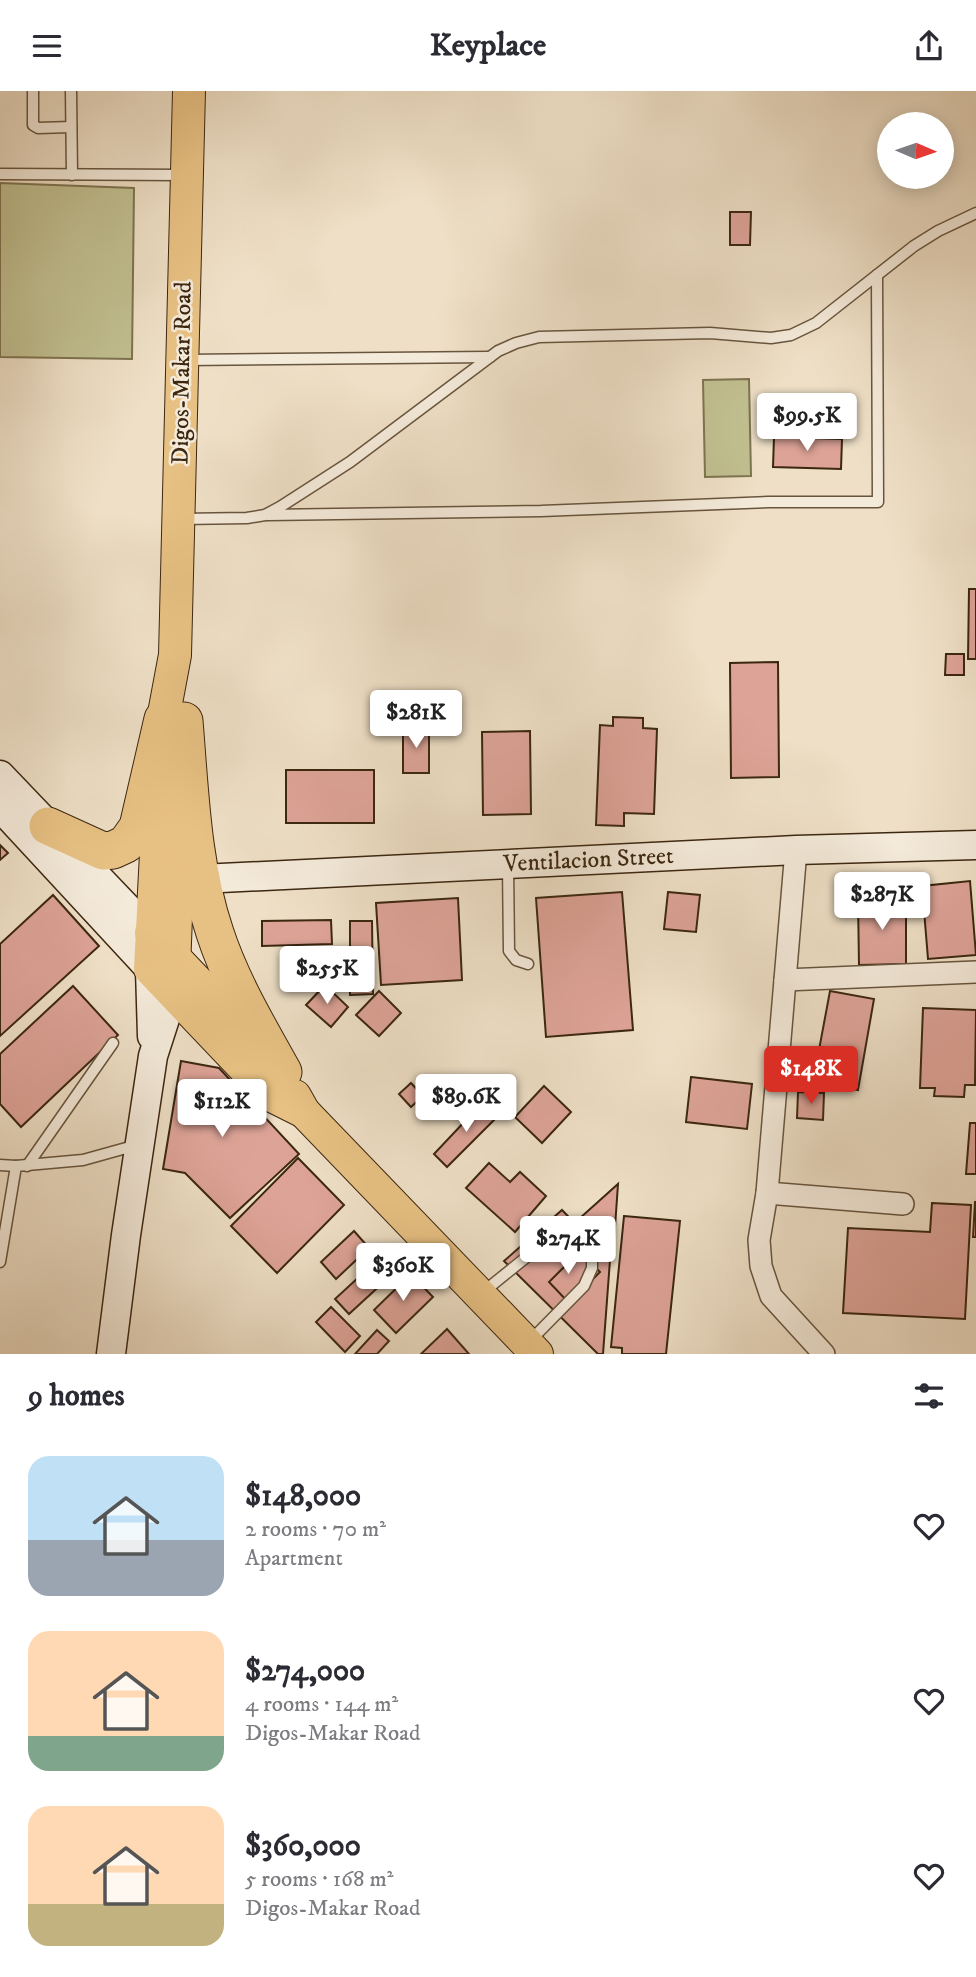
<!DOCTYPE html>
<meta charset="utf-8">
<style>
:root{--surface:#fff;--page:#f7f7f7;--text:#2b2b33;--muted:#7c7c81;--accent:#d93025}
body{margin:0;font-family:"IM FELL DW Pica",serif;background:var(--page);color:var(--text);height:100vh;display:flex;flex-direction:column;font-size:26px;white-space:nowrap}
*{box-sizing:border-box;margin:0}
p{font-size:23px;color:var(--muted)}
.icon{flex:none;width:38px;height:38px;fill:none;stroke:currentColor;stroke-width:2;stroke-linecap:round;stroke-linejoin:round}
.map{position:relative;height:1263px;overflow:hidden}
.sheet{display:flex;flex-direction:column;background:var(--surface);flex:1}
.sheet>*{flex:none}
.needle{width:46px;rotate:92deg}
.tools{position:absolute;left:877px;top:21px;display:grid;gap:14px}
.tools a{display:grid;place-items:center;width:77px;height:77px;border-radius:50%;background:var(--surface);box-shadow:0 4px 18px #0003;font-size:35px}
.price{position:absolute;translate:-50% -60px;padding:0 16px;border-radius:7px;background:#fff;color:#222;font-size:23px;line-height:46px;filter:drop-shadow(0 2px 4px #0008)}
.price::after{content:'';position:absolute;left:50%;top:42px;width:21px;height:16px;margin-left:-10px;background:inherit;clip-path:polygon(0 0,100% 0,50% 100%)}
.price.selected{background:var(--accent);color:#fff}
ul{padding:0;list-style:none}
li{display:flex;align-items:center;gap:21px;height:175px;padding:0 28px}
li span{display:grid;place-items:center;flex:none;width:196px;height:140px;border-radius:21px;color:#555}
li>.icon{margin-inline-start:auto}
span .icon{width:84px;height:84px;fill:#fffc;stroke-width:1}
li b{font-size:30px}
h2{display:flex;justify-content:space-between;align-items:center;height:84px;padding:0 28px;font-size:30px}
header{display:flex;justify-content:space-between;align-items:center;height:91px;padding:0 28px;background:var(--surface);font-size:32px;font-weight:700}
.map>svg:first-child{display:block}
</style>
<header><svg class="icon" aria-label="menu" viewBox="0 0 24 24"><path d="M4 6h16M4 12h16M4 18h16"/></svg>Keyplace<svg class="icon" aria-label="share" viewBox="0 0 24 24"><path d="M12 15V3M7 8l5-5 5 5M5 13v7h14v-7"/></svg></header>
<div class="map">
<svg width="976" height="1263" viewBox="0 0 976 1263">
<rect width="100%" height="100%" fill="#eedfc6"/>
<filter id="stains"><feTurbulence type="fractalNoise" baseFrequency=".00286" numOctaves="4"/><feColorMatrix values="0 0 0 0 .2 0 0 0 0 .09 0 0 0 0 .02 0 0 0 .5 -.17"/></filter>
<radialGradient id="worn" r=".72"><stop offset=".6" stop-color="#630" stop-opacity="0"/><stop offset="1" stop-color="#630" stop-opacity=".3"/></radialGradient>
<g fill="#c1bf90" stroke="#7e7350" stroke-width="2">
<path d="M0,92L134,97L132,268L0,266Z"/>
<path d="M749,288L751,385L705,386L703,289Z"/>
</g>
<g fill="#dda397" stroke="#3c2711" stroke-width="2">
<path d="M730,121H751L750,154H730Z"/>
<path d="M774,346L842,348L841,378L773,376Z"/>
<path d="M969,498H976V568H968Z"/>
<path d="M946,563H964V584H945Z"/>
<path d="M778,571L779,686L731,687L730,572Z"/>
<path d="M613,626L643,627V637L657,638L654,723L624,722V735L596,734L600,634L613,635Z"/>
<rect x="403" y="636" width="26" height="46"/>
<path d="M530,640L531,723L483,724L482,641Z"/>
<rect x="286" y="679" width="88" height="53"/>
<path d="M0,754L8,762L0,769Z"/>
<path d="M970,790L976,864L928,868L922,795Z"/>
<path d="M622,801L633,939L546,946L536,807Z"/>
<path d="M668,801L700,804L696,841L664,838Z"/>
<path d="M53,804L99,855L0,945V853Z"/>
<path d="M458,807L462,889L381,894L376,812Z"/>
<path d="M906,808V873L859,874L858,809Z"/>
<path d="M331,829L332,853L262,855V830Z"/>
<path d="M350,830H372L373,903L350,904Z"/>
<path d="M325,894L348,916L331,936L306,914Z"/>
<path d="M73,895L118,944L21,1036L0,1013V963Z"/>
<path d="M379,900L401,922L379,945L356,924Z"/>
<path d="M830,900L874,908L858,999L813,991Z"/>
<path d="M923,917L976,919L975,994H965L964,1006L934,1005L935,997H920Z"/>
<path d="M181,970L219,977L299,1063L230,1127L185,1082L163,1078Z"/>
<path d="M691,986L752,993L747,1038L686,1031Z"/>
<path d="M411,992L423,1005L411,1016L399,1003Z"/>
<path d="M544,995L571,1021L542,1052L515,1026Z"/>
<path d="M798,1001L824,1002L823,1029L797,1027Z"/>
<path d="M484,1010L499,1024L447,1076L434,1063Z"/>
<path d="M970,1032H976V1083H966Z"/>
<path d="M298,1067L344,1114L277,1182L231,1135Z"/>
<path d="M489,1072L510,1091L520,1081L546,1105L515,1141L466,1097Z"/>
<path d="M618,1093L613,1165L580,1127Z"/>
<path d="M975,1111H976V1146H973Z"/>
<path d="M932,1112L971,1114L965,1228L843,1222L848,1137L930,1141Z"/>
<path d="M562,1119L610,1169L603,1263H598L504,1170Z"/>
<path d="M624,1125L680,1130L666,1263H622V1257L611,1256Z"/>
<path d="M354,1140L369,1157L336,1188L321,1171Z"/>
<path d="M580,1160L600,1181L569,1212L549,1191Z"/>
<path d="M385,1162L399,1177L349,1223L335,1208Z"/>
<path d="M411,1183L433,1206L396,1242L374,1219Z"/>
<path d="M331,1216L360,1245L345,1261L316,1231Z"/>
<path d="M447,1238L469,1263H421Z"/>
<path d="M377,1239L389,1250L377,1263H355Z"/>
</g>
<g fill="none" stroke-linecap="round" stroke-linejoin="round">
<defs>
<g id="lane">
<path d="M33,0V34L38,37L71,36"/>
<path d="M71,0L72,84"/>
<path d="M0,83L184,84"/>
<path d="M185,269L490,266"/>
<path d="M268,424L541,420L769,411H878L877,184"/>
<path d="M181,428L247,427L265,424L280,416L350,371L498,260L516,252L539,246L710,242L771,247L791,244L816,232L914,155L938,140L976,122"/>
<path d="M508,774L509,860L516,869L528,873"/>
<path d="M0,1074L16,1075"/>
<path d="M27,1075L113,952"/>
<path d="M0,1171L16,1075L83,1069L137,1054"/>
<path d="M482,1202L555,1143L566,1142L572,1145L592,1167V1177L584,1195L528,1252"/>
</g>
<g id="street">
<path d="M796,759L767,1102L759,1149L761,1175L771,1205L824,1263"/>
<path d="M785,889L976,881"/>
<path d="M767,1102L903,1113"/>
</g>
<g id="secondary">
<path d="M0,684L151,842"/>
<path d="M0,716L150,878L152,945"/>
<path id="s1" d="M201,788L796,759L976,754"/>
<path d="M111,1263L126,1144L153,965L173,903"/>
</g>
<g id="primary">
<path d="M189,0L175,564L163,628L150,878L270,1004L304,1021"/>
<path d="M151,842L261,957"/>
<path d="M174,877L180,723"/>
<path d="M295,1005L304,1021L537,1263"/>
</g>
<g id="highway">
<path d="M184,630C190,701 192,774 215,842C231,891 258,936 283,981"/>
<path d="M48,735L103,760L113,759L126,753L138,736L163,628"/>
</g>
</defs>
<use href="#lane" stroke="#68553e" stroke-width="13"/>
<use href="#street" stroke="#68553e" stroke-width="24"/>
<use href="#secondary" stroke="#3c2711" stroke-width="31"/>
<use href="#primary" stroke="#3c2711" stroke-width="34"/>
<use href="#highway" stroke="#3c2711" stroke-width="39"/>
<use href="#lane" stroke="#f4eada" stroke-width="10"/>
<use href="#street" stroke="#f4eada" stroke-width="21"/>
<use href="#secondary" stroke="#f4eada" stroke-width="28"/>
<use href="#primary" stroke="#e7c083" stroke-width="32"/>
<use href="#highway" stroke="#e7c083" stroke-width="37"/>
</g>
<g text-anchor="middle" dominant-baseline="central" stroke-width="5" stroke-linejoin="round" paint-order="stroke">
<g font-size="24" fill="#3c2711" stroke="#f4eada">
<text transform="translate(182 282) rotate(-89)">Digos-Makar Road</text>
<text stroke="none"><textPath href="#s1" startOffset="388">Ventilacion Street</textPath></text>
</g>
</g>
<rect width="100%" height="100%" filter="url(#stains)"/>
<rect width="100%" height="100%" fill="url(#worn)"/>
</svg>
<div class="tools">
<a><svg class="needle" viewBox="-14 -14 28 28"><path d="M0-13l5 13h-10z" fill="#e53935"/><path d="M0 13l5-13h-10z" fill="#7c7c81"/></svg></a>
</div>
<b class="price" style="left:807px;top:362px">$99.5K</b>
<b class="price" style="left:416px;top:659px">$281K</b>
<b class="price" style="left:882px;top:841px">$287K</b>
<b class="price" style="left:327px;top:915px">$255K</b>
<b class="price selected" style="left:811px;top:1015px">$148K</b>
<b class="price" style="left:466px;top:1043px">$89.6K</b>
<b class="price" style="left:222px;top:1048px">$112K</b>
<b class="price" style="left:568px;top:1185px">$274K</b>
<b class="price" style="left:403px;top:1212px">$360K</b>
</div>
<section class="sheet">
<h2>9 homes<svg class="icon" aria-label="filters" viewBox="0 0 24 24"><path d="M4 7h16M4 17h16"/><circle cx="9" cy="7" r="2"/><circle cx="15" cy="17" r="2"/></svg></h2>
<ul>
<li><span style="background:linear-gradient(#bfe0f5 60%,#9aa5b1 0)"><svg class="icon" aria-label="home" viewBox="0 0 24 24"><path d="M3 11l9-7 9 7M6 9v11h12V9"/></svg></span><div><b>$148,000</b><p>2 rooms · 70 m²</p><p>Apartment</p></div><svg class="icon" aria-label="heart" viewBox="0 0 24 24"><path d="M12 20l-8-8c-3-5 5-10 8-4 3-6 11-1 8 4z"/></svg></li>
<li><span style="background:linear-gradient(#ffd9b3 75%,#7fa58c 0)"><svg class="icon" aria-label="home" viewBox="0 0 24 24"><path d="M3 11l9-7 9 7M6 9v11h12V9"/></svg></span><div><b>$274,000</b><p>4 rooms · 144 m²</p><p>Digos-Makar Road</p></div><svg class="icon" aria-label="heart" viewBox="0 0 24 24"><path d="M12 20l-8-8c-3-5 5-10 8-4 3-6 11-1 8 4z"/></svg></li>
<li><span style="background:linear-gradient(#ffd9b3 70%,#c2b280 0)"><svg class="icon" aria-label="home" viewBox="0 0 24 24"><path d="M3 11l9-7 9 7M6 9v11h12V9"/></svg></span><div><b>$360,000</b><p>5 rooms · 168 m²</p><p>Digos-Makar Road</p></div><svg class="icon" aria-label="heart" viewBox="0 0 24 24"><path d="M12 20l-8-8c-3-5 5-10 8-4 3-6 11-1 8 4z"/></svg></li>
</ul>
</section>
